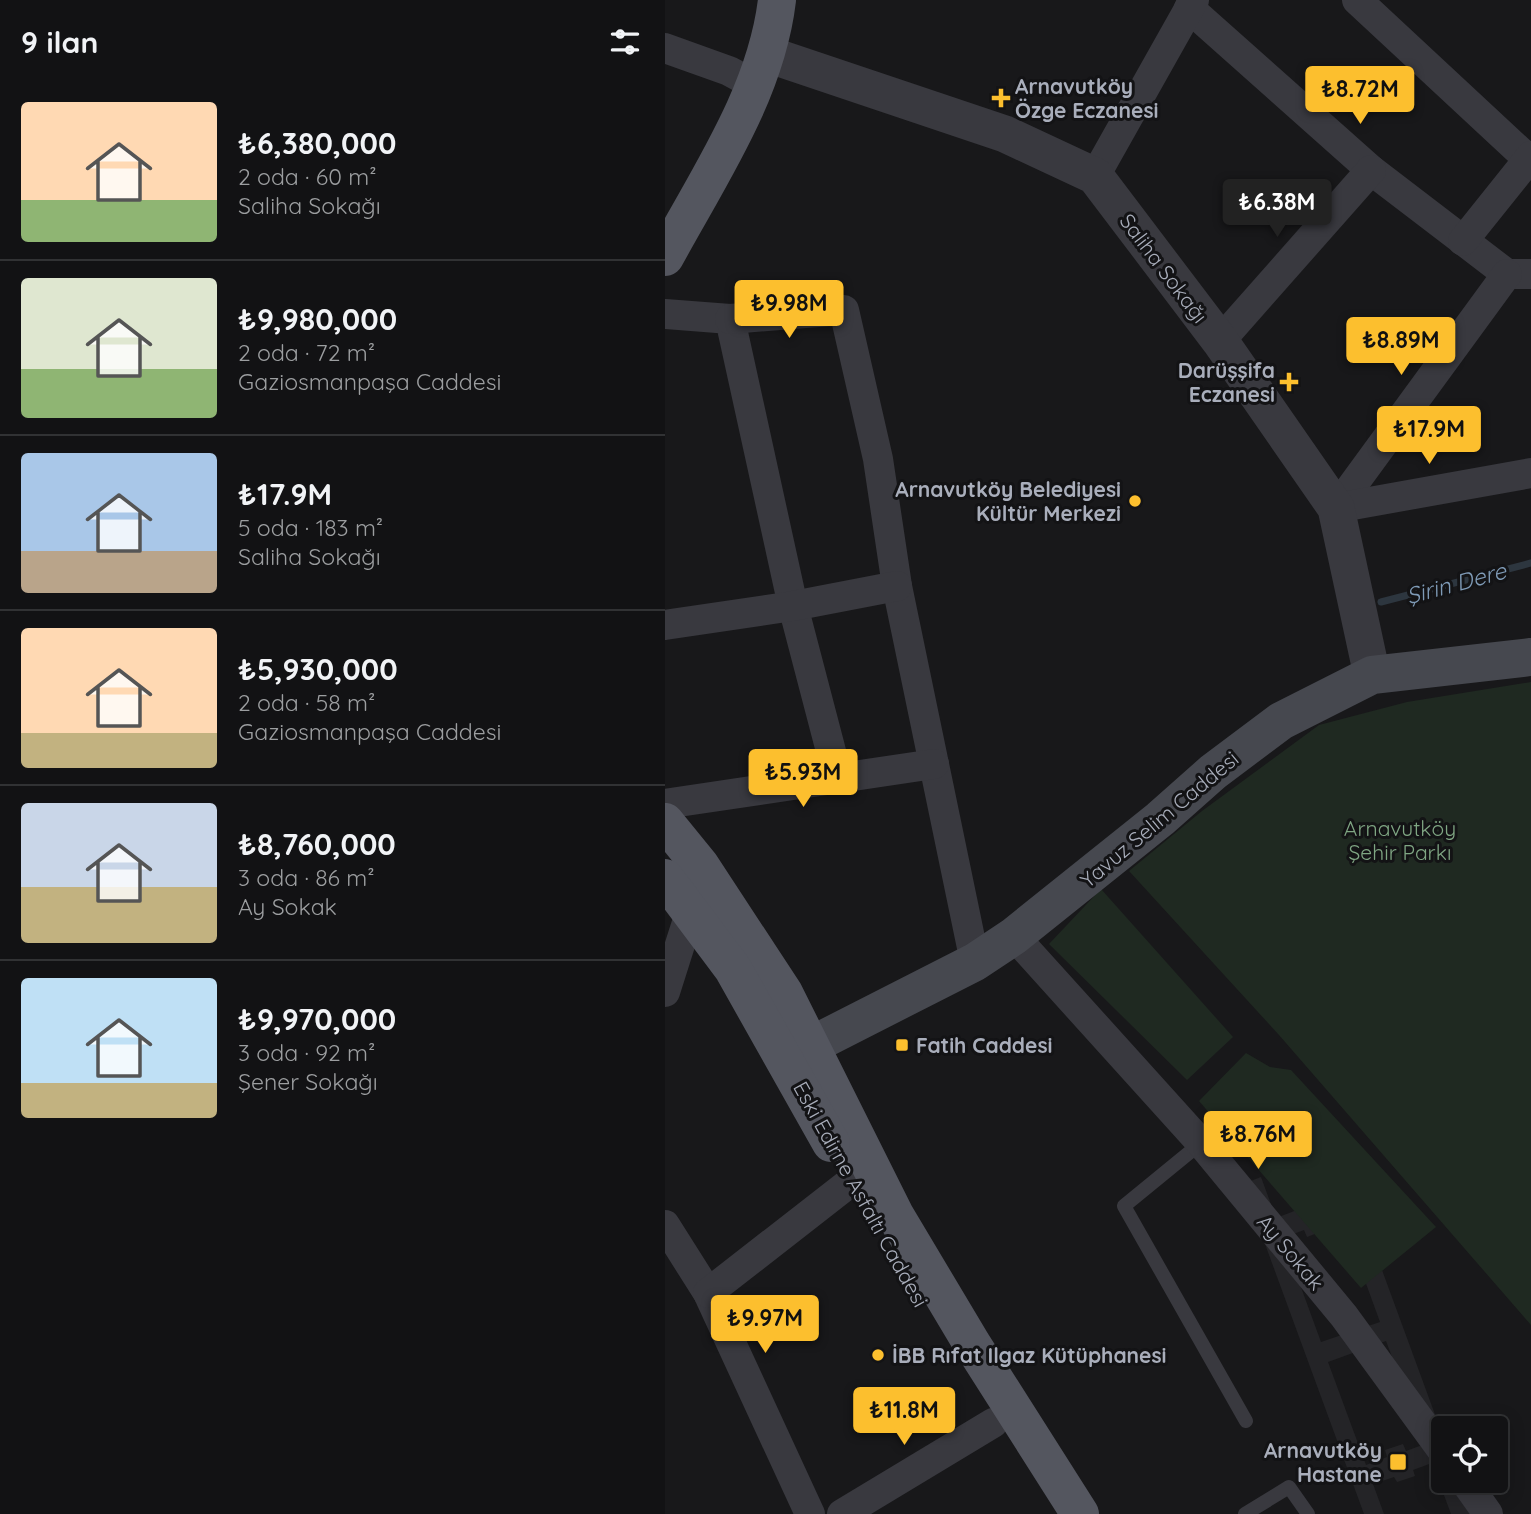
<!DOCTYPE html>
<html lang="tr">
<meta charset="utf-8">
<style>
:root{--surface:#121214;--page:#1b1b1d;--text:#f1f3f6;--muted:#9c9ea0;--line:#313234;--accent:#fcbf2e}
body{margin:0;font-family:Quicksand,sans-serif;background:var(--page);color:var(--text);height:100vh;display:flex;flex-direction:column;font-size:26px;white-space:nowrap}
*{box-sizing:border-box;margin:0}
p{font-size:23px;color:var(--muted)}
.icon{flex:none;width:38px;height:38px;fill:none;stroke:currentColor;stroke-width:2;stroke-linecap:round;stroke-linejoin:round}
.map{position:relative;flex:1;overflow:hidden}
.drawer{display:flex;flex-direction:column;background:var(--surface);width:665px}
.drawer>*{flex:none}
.controls{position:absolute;left:766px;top:1416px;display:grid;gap:14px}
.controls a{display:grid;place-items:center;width:77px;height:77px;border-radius:7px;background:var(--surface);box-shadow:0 4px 18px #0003,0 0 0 2px var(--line);font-size:35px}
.price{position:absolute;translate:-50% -60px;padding:0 16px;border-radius:7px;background:var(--accent);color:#111;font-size:23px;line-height:46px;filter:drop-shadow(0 2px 4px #0008)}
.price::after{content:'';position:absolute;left:50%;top:42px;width:21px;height:16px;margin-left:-10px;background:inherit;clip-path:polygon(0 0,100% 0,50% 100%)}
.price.active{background:#222;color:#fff}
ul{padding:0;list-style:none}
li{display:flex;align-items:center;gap:21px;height:175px;padding:0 21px}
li+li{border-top:2px solid var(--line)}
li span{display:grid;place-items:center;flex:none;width:196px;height:140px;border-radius:7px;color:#555}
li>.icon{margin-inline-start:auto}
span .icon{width:84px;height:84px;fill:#fffc;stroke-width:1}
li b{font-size:30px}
h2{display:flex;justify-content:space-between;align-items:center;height:84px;padding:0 21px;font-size:30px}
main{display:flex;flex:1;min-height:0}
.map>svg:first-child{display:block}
</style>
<main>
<section class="drawer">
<h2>9 ilan<svg class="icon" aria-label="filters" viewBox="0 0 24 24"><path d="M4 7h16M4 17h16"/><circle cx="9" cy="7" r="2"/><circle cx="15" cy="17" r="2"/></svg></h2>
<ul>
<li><span style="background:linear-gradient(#ffd9b3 70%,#8fb573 0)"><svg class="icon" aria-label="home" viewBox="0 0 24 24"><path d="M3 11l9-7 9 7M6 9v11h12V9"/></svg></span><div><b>₺6,380,000</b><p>2 oda · 60 m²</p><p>Saliha Sokağı</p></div></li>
<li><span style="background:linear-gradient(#dfe7d0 65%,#8fb573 0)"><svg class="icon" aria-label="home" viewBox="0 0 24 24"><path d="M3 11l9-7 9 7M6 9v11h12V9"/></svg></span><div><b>₺9,980,000</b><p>2 oda · 72 m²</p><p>Gaziosmanpaşa Caddesi</p></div></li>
<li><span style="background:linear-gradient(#a9c7e8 70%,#b9a48a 0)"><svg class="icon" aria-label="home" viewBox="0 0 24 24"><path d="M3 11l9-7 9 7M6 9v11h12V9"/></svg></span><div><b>₺17.9M</b><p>5 oda · 183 m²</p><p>Saliha Sokağı</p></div></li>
<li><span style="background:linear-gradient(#ffd9b3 75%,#c2b280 0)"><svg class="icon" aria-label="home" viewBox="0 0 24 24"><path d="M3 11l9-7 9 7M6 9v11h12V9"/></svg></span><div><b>₺5,930,000</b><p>2 oda · 58 m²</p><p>Gaziosmanpaşa Caddesi</p></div></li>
<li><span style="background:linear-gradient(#c9d6e8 60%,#c2b280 0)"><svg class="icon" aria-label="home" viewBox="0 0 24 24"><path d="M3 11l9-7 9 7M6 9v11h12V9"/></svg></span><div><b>₺8,760,000</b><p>3 oda · 86 m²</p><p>Ay Sokak</p></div></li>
<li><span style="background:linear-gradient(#bfe0f5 75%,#c2b280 0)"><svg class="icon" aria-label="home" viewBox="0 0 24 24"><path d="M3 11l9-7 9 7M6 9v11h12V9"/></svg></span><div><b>₺9,970,000</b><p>3 oda · 92 m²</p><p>Şener Sokağı</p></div></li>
</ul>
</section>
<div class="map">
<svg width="866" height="1514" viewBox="0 0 866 1514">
<rect width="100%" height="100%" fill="#18181a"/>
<path fill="#242427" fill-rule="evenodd" d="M673,1150L779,1439V1480L794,1481L806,1514H786L767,1463L748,1470L750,1476L732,1482L729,1477L708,1484L719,1514H699L578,1184L596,1177L611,1218L632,1210ZM676,1215L715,1322L656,1342L618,1238L639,1230L642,1237L660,1230ZM721,1341L760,1444L741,1451L738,1444L720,1450L722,1457L701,1465L663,1362Z"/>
<g fill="#1f2921">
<path d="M866,682V1325L614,1035L464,871L537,811L654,725L742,702Z"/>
<path d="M436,889L568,1037L522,1080L384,944Z"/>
<path d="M581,1053L605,1067L626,1070L771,1227L696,1288L534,1101Z"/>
</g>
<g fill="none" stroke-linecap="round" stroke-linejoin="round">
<path stroke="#2d363f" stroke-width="7" d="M716,602L866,563"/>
<g stroke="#39393f" stroke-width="14">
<path d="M536,1143L459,1206L581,1421"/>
<path d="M580,1514L624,1487L643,1514"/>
</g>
<g stroke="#39393f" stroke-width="30">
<path d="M692,0L863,159"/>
<path d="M524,8L706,170L842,274H866"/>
<path d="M0,48L64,71L90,85"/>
<path d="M430,176L529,0"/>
<path d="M798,241L866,156"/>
<path d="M0,314L65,319L128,606L173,778"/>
<path d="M65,319L179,310L213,459L232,586L310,962"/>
<path d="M555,341L706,170"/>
<path d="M671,508L842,274"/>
<path d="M671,508L866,473"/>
<path d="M0,625L128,606L232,586"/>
<path d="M0,804L269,764"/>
<path d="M349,936L536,1143L679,1316L779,1453"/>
<path d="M0,992L26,910"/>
<path d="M0,1225L43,1293L145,1514"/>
<path d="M43,1293L188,1180"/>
<path d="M799,1480L823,1514"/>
<path d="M177,1514L328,1423"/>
</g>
<path stroke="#39393f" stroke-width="37" d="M102,54L340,134L430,176L555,341L671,508L707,675"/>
<path stroke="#46484f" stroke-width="38" d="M145,1046L310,962L349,936L495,819L548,772L616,721L707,675L866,657"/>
<g stroke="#54565f" stroke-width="38">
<path d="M0,257C44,176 101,93 112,0"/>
<path d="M0,822L35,865L119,993L230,1215L307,1344L415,1514"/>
<path d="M0,878L68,969L166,1143"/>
</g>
</g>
<g fill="#fcbf2e" stroke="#131315" stroke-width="2.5">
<path d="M332.5 87.5h7v7h7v7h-7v7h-7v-7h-7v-7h7z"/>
<path d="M620.5 371.5h7v7h7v7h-7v7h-7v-7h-7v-7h7z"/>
<circle cx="470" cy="501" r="7"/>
<rect x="230" y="1038" width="14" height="14" rx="3.5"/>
<circle cx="213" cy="1355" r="7"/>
<rect x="724" y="1453" width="18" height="18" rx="3.5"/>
</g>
<g text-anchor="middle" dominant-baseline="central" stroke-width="6" stroke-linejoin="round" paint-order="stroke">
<g font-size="21" font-weight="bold" fill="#a9aebb" stroke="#131315" text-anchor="start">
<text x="350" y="86">Arnavutköy<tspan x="350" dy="24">Özge Eczanesi</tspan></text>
<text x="610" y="370" text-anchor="end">Darüşşifa<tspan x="610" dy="24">Eczanesi</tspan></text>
<text x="456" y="489" text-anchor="end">Arnavutköy Belediyesi<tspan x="456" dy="24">Kültür Merkezi</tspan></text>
<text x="251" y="1045">Fatih Caddesi</text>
<text x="227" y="1355">İBB Rıfat Ilgaz Kütüphanesi</text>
<text x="717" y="1450" text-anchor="end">Arnavutköy<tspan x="717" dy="24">Hastane</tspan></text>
</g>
<g font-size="21" fill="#a9aebb" stroke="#131315">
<text transform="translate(499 268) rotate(53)">Saliha Sokağı</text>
<text transform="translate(494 819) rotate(-40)">Yavuz Selim Caddesi</text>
<text transform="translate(196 1194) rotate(61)">Eski Edirne Asfaltı Caddesi</text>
<text transform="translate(626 1252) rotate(50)">Ay Sokak</text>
</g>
<g font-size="21" fill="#7fa683" stroke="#131315">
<text x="735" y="828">Arnavutköy<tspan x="735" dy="24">Şehir Parkı</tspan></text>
</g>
<g font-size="23" font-style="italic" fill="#7f9bb7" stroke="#131315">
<text transform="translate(791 583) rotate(-15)">Şirin Dere</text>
</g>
</g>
</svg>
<div class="controls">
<a><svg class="icon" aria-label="locate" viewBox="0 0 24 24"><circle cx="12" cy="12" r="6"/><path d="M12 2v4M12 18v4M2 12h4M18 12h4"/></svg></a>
</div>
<b class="price" style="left:695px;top:126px">₺8.72M</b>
<b class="price active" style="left:612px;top:239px">₺6.38M</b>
<b class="price" style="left:124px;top:340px">₺9.98M</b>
<b class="price" style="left:736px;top:377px">₺8.89M</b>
<b class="price" style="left:764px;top:466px">₺17.9M</b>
<b class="price" style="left:138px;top:809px">₺5.93M</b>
<b class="price" style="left:593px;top:1171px">₺8.76M</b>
<b class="price" style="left:100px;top:1355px">₺9.97M</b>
<b class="price" style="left:239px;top:1447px">₺11.8M</b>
</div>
</main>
